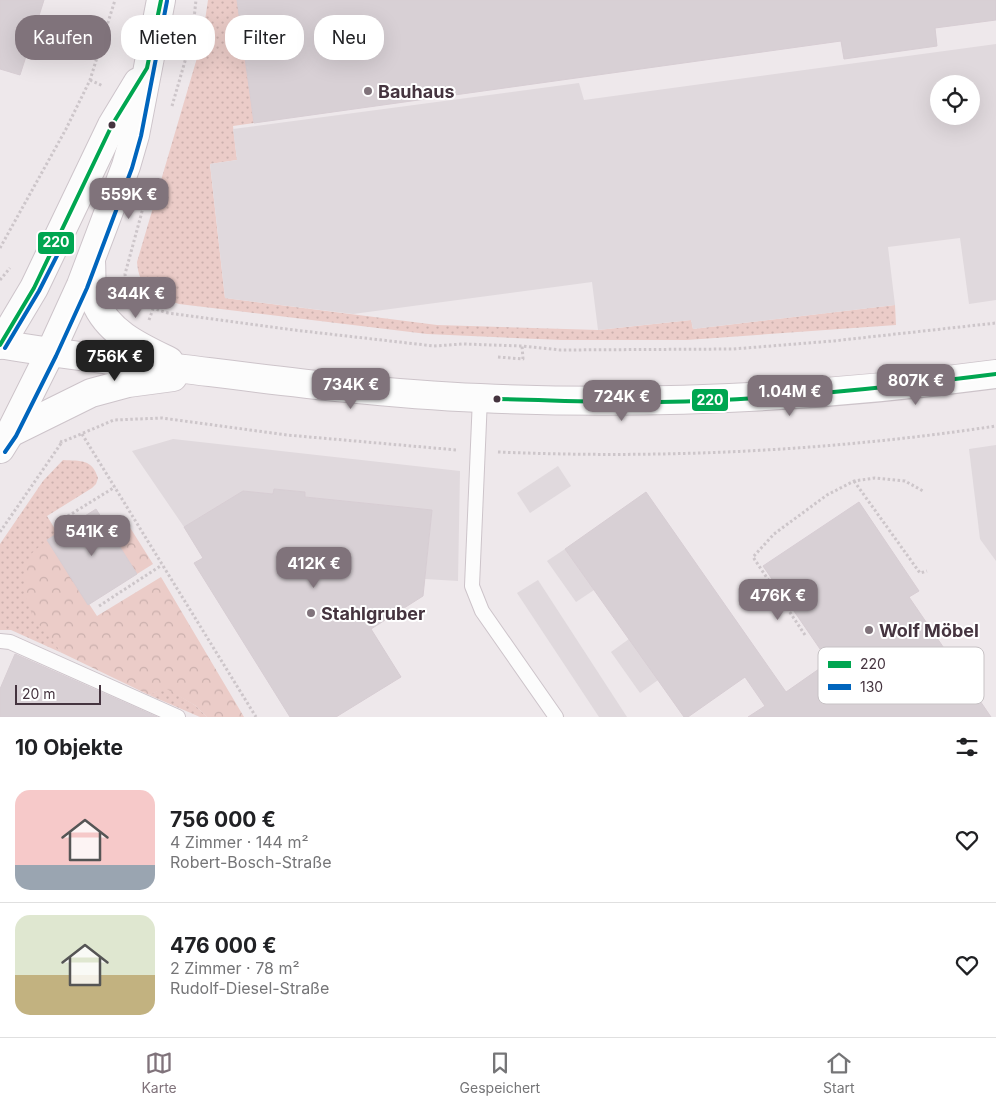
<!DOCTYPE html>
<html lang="de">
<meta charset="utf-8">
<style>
:root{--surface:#fff;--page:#f2f2f2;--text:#202124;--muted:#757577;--line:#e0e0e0;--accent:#80737b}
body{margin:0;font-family:Inter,sans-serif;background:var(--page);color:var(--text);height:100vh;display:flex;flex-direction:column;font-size:19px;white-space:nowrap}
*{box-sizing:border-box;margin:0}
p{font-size:16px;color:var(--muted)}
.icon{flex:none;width:28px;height:28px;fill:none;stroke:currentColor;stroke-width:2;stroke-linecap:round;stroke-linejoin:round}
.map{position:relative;height:717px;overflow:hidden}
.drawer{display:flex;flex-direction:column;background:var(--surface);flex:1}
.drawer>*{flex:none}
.guide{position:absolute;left:15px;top:15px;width:500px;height:45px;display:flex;gap:10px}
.tools{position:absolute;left:930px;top:75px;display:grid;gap:10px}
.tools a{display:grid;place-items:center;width:50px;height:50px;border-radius:50%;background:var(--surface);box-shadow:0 5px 20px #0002;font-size:25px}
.scale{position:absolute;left:15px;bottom:12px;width:86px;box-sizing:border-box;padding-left:5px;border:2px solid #45343f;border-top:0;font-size:14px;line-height:18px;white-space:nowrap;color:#45343f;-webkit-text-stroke:4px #fff;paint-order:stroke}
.price{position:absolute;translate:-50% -42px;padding:0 11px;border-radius:10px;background:var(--accent);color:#fff;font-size:16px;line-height:32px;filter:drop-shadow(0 1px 2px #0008)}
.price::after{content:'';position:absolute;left:50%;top:30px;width:15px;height:11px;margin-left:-8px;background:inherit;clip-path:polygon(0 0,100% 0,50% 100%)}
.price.selected{background:#222;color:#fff}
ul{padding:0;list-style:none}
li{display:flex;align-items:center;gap:15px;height:125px;padding:0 15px}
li+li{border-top:1px solid var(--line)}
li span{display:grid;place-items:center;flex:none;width:140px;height:100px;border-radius:15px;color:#555}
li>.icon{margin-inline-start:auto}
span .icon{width:60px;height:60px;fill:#fffc;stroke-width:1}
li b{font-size:21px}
h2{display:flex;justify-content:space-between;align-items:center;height:60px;padding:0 15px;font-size:21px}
.chip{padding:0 18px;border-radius:20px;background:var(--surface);box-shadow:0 5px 20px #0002;font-size:18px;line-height:45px}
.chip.selected{background:var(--accent);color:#fff}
.menu{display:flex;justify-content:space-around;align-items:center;height:70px;border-top:1px solid var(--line);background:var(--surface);font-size:14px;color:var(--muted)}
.menu a{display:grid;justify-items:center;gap:2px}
.menu .selected{color:var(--accent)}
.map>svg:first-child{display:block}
</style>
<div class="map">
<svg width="996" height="717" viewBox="0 0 996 717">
<defs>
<pattern id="grass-dots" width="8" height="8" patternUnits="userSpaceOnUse" patternTransform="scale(1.25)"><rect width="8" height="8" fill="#ebccc8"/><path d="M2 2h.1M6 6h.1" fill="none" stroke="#cbb0ad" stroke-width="1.8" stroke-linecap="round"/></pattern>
<pattern id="forest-crowns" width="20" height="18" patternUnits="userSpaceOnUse" patternTransform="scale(1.25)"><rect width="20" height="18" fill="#ebccc8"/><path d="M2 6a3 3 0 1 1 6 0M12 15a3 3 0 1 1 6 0" fill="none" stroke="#cbb0ad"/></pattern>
</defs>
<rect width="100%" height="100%" fill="#eee8eb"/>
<g fill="url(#grass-dots)">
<path d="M208,0H237L254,123L233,126L237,160L210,164L225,298L437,325L598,330L691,320L693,329L895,305L896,325L687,340H561L427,334L179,304C155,296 139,290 137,262L202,41Z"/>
<path d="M63,460C81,461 92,459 98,478L96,484L92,488L47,516L58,534L50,637L62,653L11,630H0V544L43,481Z"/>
<path d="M165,687L196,706L207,717H200L149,695Z"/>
</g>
<g fill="url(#forest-crowns)">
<path d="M129,526L153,564L137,574L113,536Z"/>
<path d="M47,540L97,616L161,577L244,717H207L196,706L165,688L149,695L62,653L33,617L24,592V568L32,553Z"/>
</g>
<g fill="#e0d9dd" fill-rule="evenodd">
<path d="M996,44V300L969,304L960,238L888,247L895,305L693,329L691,320L598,330L592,282L353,314L225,298L210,164L237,160L233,129L579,83L584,100ZM939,84H971V116H939Z"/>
<path d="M173,439L460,471L458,581L425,579L432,510L305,497V492L274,489L273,494L243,491L184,527L132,451Z"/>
<path d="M996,445V561L980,539L969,449Z"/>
<path d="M558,466L571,486L530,513L517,493Z"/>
<path d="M565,549L594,590L576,602L547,561Z"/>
<path d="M538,580L627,717H599L517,593Z"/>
<path d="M629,639L658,680L640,693L611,652Z"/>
</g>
<g fill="#d8d0d5" stroke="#d7cdd3">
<path d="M0,0H44L20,75L0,69Z"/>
<path d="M237,0H996V20L935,28L937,46L844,59L841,41L254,123Z"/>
<path d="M274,489L305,492V497L432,510L423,596L371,629L401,677L336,717H290L194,563L203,558L184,527L243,491L273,494Z"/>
<path d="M646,492L786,692L829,662L763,566L859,502L919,591L909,597L991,717H748L765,706L745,677L688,717H684L565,549Z"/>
<path d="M96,509L137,574L88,605L47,540Z"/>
<path d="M15,654L157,717H0V689Z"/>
</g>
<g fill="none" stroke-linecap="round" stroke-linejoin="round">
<defs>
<g id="service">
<path d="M480,398L472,586L482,611L556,717"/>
<path d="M0,641L10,642L178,717"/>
</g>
<g id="minor">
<path d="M91,262C92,274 90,290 95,301C108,333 140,347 169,361"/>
<path d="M0,344C61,355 123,361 184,369C282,381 381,394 480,398C653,406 824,397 996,374"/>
<path d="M10,433L91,393L128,383L173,377"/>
</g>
<g id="tertiary">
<path d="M0,345L34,288L112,125L138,82"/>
<path d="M0,449L10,433L50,353L81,285L126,166L135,135L161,0"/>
</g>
</defs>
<use href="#service" stroke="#cdc4ca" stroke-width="16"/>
<use href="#minor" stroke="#cdc4ca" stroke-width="30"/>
<use href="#tertiary" stroke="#cdc4ca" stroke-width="30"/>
<g stroke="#cdc6ca" stroke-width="3" stroke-dasharray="2.5 2.5" stroke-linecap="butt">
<path d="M90,80L103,86"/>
<path d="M172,106L192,37L196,0"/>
<path d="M0,248L66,129L90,80L115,0"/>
<path d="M0,280L10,268"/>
<path d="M120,286H126C138,301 150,308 168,313L294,330L434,346L463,344L522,346L560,350L733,349L833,341L996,323"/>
<path d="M126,286L125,274L143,208"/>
<path d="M149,320L153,309"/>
<path d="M498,357L523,359L522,346"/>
<path d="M82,434L256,717"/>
<path d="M60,441L62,442L114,420L162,418L287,435L457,450"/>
<path d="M498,452C664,459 831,451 996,426"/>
<path d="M854,481L920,573L927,571"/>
<path d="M55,524L115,487"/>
<path d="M0,532L62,442"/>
<path d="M99,606L162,565"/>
<path d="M805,635L753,557L774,534L827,495L854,481L875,478L905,481L923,491"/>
</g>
<use href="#service" stroke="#fcfcfc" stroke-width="14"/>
<use href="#minor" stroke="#fcfcfc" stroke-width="28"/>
<use href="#tertiary" stroke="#fcfcfc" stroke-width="28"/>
<defs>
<g id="bus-1">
<path d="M0,345L34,288L112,125L147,68L161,0"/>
<path d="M497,399C551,400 606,403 660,402C772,400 885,388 996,374"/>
</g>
<g id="bus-2">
<path d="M5,348L39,291L65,240"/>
<path d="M5,452L16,436L56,356L87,288L132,168L141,136L167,1"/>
</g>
</defs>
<use href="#bus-1" stroke="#fff" stroke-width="8"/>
<use href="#bus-2" stroke="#fff" stroke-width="8"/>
<use href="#bus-1" stroke="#00a651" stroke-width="4"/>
<use href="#bus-2" stroke="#0065bd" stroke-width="4"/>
</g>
<g fill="#80737b" stroke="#fff" stroke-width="2">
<circle cx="368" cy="91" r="5"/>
<circle cx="311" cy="613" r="5"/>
<circle cx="869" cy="630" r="5"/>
</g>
<g fill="#45343f" stroke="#fff" stroke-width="2">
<circle cx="112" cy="125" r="4.5"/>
<circle cx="497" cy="399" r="4.5"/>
</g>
<g text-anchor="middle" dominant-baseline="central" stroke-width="4" stroke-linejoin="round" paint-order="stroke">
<g font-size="18" font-weight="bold" fill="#45343f" stroke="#fff" text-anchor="start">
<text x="378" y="91">Bauhaus</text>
<text x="321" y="613">Stahlgruber</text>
<text x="879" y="630">Wolf Möbel</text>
</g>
</g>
<rect x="818" y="647" width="166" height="57" rx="8" fill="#fff" stroke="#c7c2c5" stroke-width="1"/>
<rect x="828" y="661" width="23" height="7" fill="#00a651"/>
<rect x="828" y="684" width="23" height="6" fill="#0065bd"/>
<g font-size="14" fill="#45343f">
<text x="860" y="669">220</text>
<text x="860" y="692">130</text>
</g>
<g stroke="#fff" stroke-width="2">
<rect x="37" y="231" width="38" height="24" rx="5" fill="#00a651"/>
<rect x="691" y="388" width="38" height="24" rx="5" fill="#00a651"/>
</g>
<g font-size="14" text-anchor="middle" font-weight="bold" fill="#fff">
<text x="56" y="247">220</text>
<text x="710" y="405">220</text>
</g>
</svg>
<div class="tools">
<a><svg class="icon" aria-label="locate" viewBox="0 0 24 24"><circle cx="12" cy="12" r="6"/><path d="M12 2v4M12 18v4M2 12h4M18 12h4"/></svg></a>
</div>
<div class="scale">20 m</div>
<b class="price" style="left:129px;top:220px">559K €</b>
<b class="price" style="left:136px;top:319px">344K €</b>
<b class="price selected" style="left:115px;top:382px">756K €</b>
<b class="price" style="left:916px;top:406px">807K €</b>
<b class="price" style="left:351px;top:410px">734K €</b>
<b class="price" style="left:790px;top:417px">1.04M €</b>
<b class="price" style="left:622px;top:422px">724K €</b>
<b class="price" style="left:92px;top:557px">541K €</b>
<b class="price" style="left:314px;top:589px">412K €</b>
<b class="price" style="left:778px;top:621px">476K €</b>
<div class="guide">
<a class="chip selected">Kaufen</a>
<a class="chip">Mieten</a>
<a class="chip">Filter</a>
<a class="chip">Neu</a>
</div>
</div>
<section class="drawer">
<h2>10 Objekte<svg class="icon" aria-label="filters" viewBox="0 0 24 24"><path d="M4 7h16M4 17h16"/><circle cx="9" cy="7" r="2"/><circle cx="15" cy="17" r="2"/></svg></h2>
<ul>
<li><span style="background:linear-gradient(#f6c9c9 75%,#9aa5b1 0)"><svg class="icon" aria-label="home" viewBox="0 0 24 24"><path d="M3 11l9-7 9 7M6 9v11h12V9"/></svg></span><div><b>756 000 €</b><p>4 Zimmer · 144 m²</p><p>Robert-Bosch-Straße</p></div><svg class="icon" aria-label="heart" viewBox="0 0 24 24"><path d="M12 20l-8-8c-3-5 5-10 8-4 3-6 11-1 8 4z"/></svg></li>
<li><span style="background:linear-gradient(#dfe7d0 60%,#c2b280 0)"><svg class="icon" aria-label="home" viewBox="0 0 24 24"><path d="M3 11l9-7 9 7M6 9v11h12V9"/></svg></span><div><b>476 000 €</b><p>2 Zimmer · 78 m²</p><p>Rudolf-Diesel-Straße</p></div><svg class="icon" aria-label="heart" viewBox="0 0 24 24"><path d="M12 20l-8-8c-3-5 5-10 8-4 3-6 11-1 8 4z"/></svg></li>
</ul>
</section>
<nav class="menu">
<a class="selected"><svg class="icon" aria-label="map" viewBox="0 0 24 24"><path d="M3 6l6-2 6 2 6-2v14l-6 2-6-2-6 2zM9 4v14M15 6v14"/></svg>Karte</a>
<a><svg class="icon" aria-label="saved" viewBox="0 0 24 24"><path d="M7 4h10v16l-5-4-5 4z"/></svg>Gespeichert</a>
<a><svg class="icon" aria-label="home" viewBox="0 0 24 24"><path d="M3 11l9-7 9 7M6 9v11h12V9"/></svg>Start</a>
</nav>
